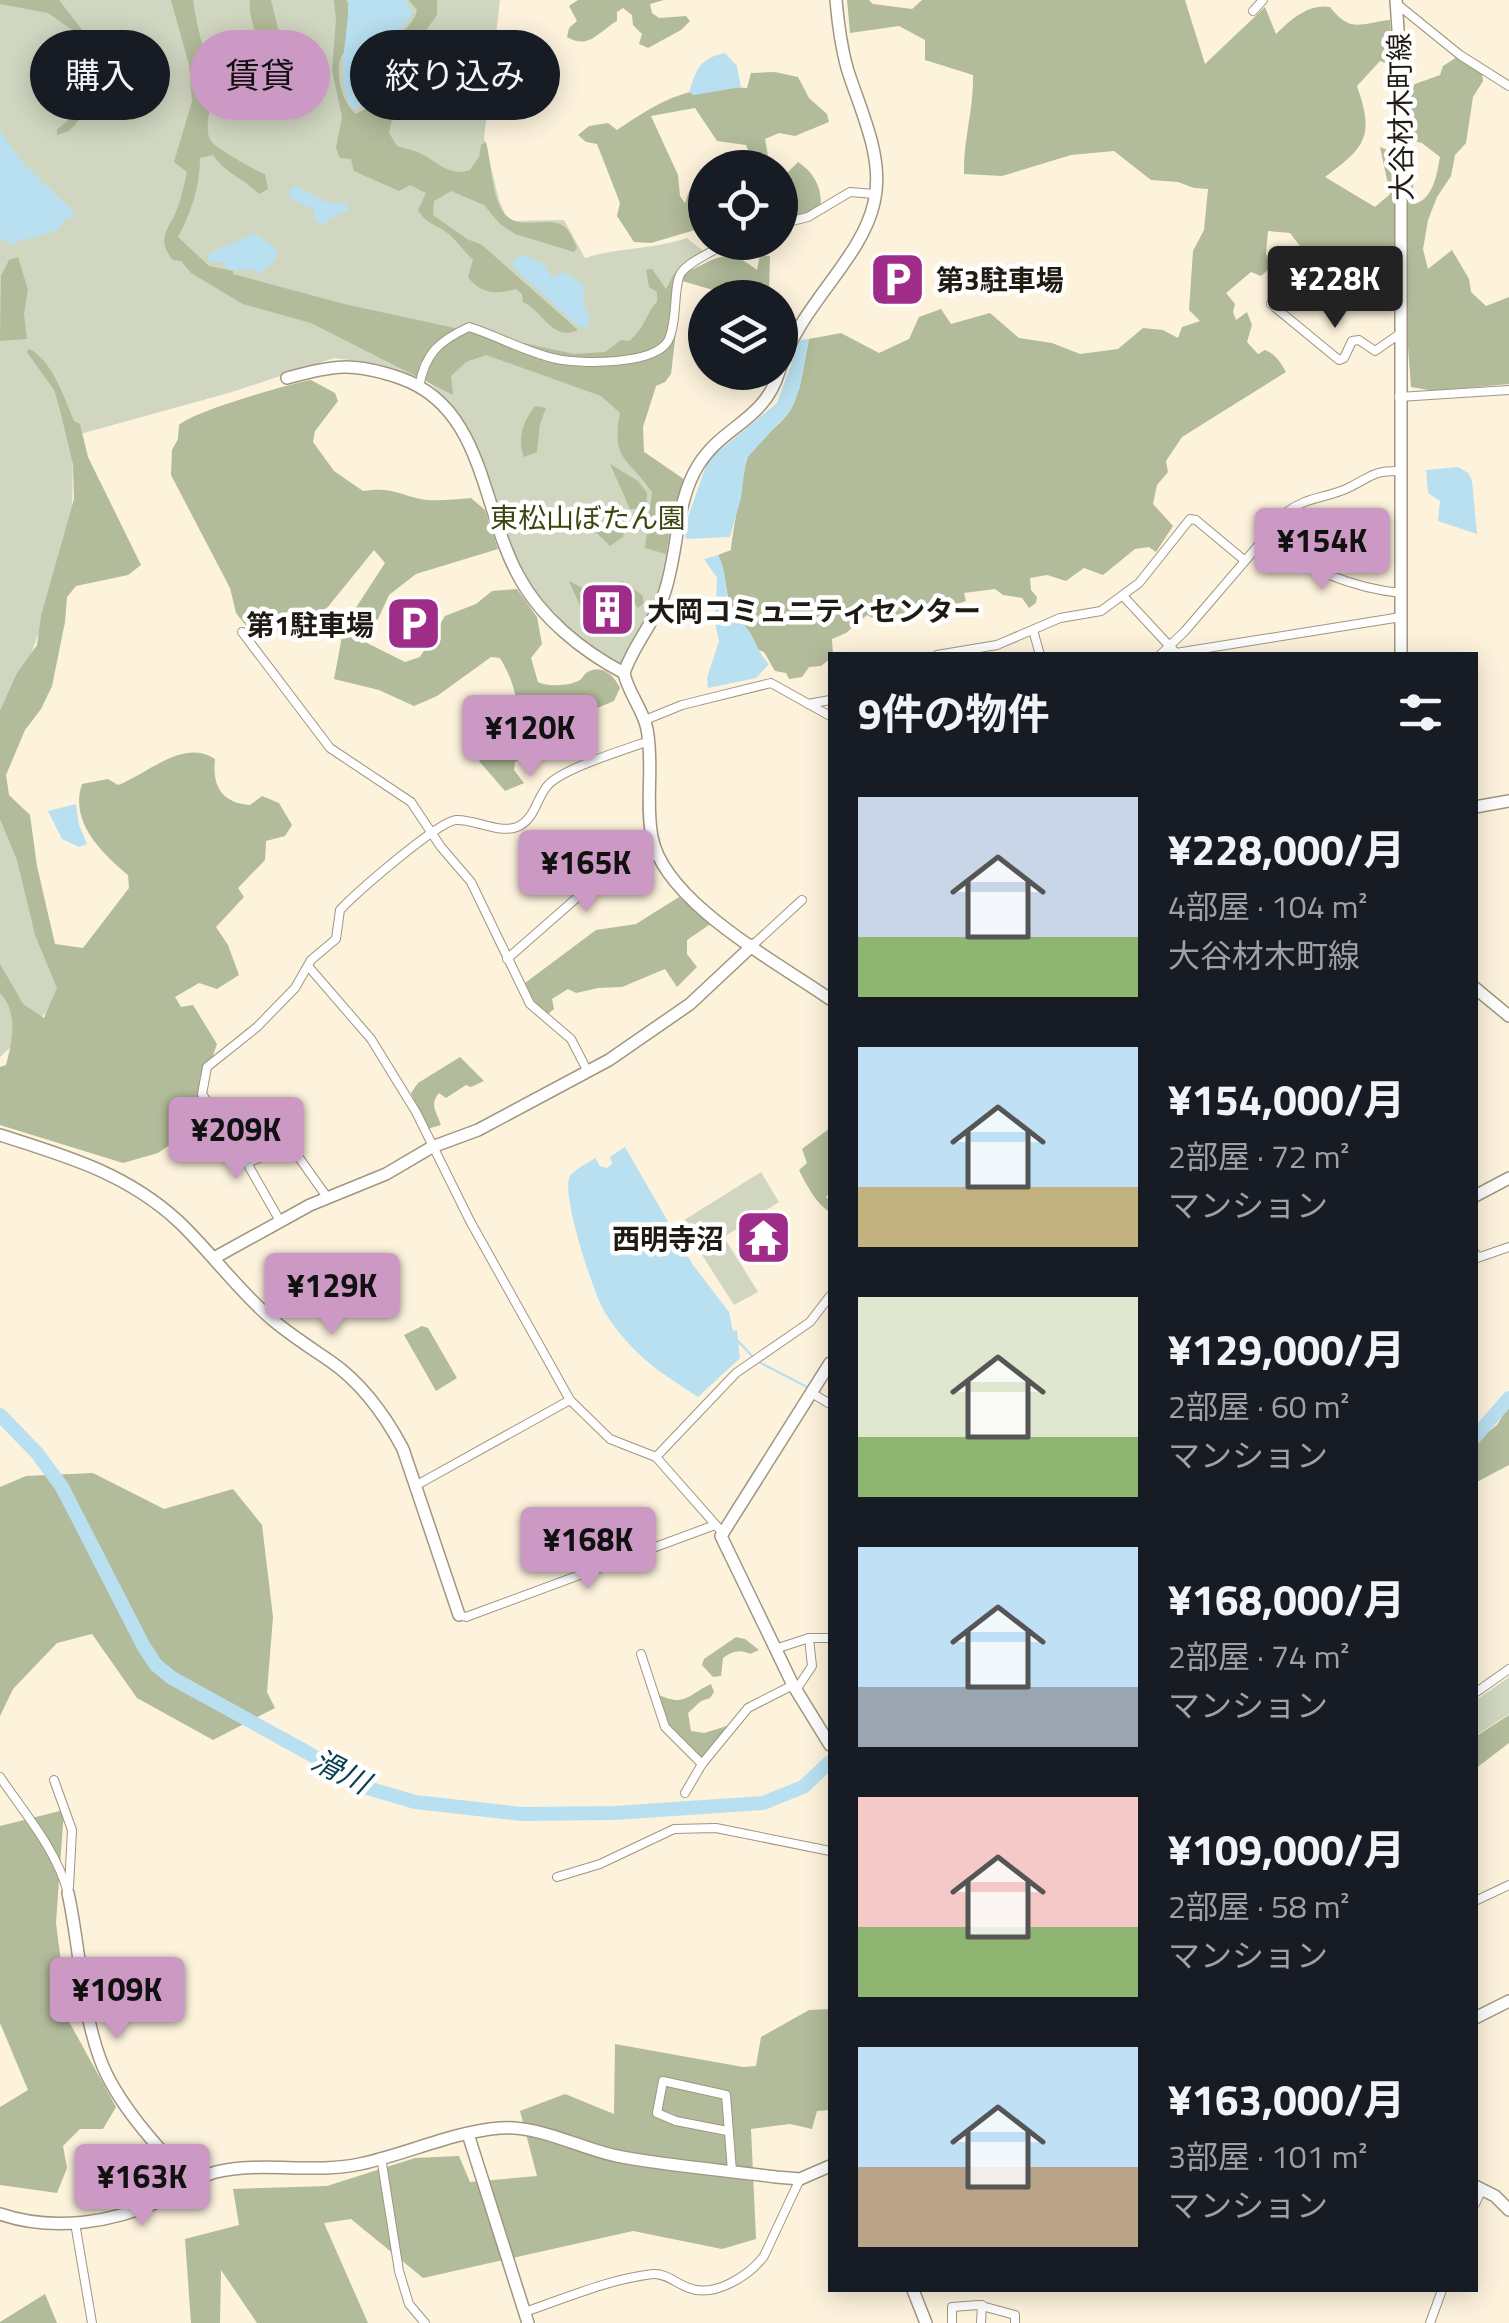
<!DOCTYPE html>
<html lang="ja">
<meta charset="utf-8">
<style>
:root{--surface:#171b24;--page:#242831;--text:#f1f3f6;--muted:#9ea1a6;--accent:#cc99c4}
body{margin:0;font-family:"Titillium Web","Noto Sans JP",sans-serif;background:var(--page);color:var(--text);height:100vh;display:flex;flex-direction:column;font-size:38px;white-space:nowrap}
*{box-sizing:border-box;margin:0}
p{font-size:32px;color:var(--muted)}
.icon{flex:none;width:55px;height:55px;fill:none;stroke:currentColor;stroke-width:2;stroke-linecap:round;stroke-linejoin:round}
.map{position:relative;flex:1;overflow:hidden}
.details{position:absolute;left:828px;top:652px;width:650px;height:1640px;display:flex;flex-direction:column;background:var(--surface);border-radius:0px;box-shadow:0 5px 25px #0003}
.details>*{flex:none}
.top-card{position:absolute;left:30px;top:30px;width:648px;height:90px;display:flex;gap:20px}
.fabs{position:absolute;left:688px;top:150px;display:grid;gap:20px}
.fabs a{display:grid;place-items:center;width:110px;height:110px;border-radius:50%;background:var(--surface);box-shadow:0 5px 25px #0003;font-size:50px}
.price{position:absolute;translate:-50% -85px;padding:0 22px;border-radius:10px;background:var(--accent);color:#111;font-size:32px;line-height:65px;filter:drop-shadow(0 2px 5px #0008)}
.price::after{content:'';position:absolute;left:50%;top:60px;width:30px;height:22px;margin-left:-15px;background:inherit;clip-path:polygon(0 0,100% 0,50% 100%)}
.price.current{background:#222;color:#fff}
ul{padding:0;list-style:none}
li{display:flex;align-items:center;gap:30px;height:250px;padding:0 30px}
li span{display:grid;place-items:center;flex:none;width:280px;height:200px;border-radius:0px;color:#555}
li>.icon{margin-inline-start:auto}
span .icon{width:120px;height:120px;fill:#fffc;stroke-width:1}
li b{font-size:42px}
h2{display:flex;justify-content:space-between;align-items:center;height:120px;padding:0 30px;font-size:42px}
.chip{padding:0 35px;border-radius:45px;background:var(--surface);box-shadow:0 5px 25px #0003;font-size:35px;line-height:90px}
.chip.current{background:var(--accent);color:#111}
.map>svg:first-child{display:block}
</style>
<div class="map">
<svg width="1509" height="2323" viewBox="0 0 1509 2323">
<rect width="100%" height="100%" fill="#fdf3dd"/>
<g fill="#d0d6c0">
<path d="M0,0H500L484,138L499,200L508,221L564,220L585,258C620,247 651,250 687,238L702,250L703,256L678,271L655,350L556,357L470,324L421,362L415,379L364,362L334,358L232,392L73,436L72,542L2,733L0,787Z"/>
<path d="M470,331L624,384L640,449L687,481L658,594L620,664L583,644L538,600L511,551L481,462L459,413L425,378L448,341Z"/>
<path d="M0,806L67,993L0,1057Z"/>
<path d="M761,1172L779,1202L724,1237L758,1292L734,1305L681,1222Z"/>
<path d="M1509,1677V1714L1475,1736V1701Z"/>
</g>
<g fill="#b2bb9a">
<path d="M0,0H59L86,35L93,55L91,70L95,77L88,102L78,121L69,131L57,135V130C63,124 70,120 75,113C88,91 82,56 75,32L48,13L0,4Z"/>
<path d="M171,0H193C197,32 209,62 211,94C212,108 203,129 211,141C215,148 258,172 265,174L268,189L259,194C242,177 226,174 213,155L200,158C200,186 191,213 178,237L209,266L233,271V274L344,304L574,354L605,352L621,340L629,341C646,328 645,314 657,302V292L649,287L646,270L652,269L666,289L674,274C711,270 718,239 757,270L760,255L770,256L769,291L754,297L741,298L682,281L671,374L665,382L656,386L643,427L644,452L686,481L671,525L666,554L645,548L652,492C628,457 611,461 620,413L601,396L486,355L466,362L451,376L453,395L311,323L243,304L191,273L181,261L173,260C157,241 166,232 175,214C181,201 184,185 187,172L174,162L192,101L189,65Z"/>
<path d="M250,0H271L281,41L300,90L299,102C279,79 246,31 250,0Z"/>
<path d="M334,0H346L353,9V41C352,43 343,54 342,55C334,73 342,103 356,114L371,106C375,86 375,66 386,49C396,35 414,26 417,10L409,0H437V15L417,43L409,44L389,133L397,146C405,149 415,150 422,154C438,163 451,177 470,170L479,157L481,145L486,142C491,162 492,195 502,210C518,236 550,212 566,228C571,233 574,242 577,248L574,252L515,234L500,224L484,205L451,191L434,201L433,215L467,239L482,245L578,330C552,342 543,311 523,302L522,294L516,289C496,294 482,295 468,277L473,260C465,252 458,243 451,236C440,225 427,226 418,210L426,193L410,185L399,191L354,171L351,159L340,158L336,148L342,117L332,70L336,20Z"/>
<path d="M578,0H664L650,4L652,13L659,18L686,16L690,21L681,30L648,48L639,44L642,34L633,25L632,15L623,8L617,12V21C598,32 589,50 567,37L569,28L577,21L569,6Z"/>
<path d="M847,0H869L873,4L912,9L922,0H1185L1205,64L1265,7L1276,34C1290,20 1309,3 1330,7C1351,34 1360,23 1390,20L1393,66L1380,61L1357,86C1375,137 1365,147 1325,177L1375,207L1390,194L1380,147C1429,165 1409,162 1414,204C1433,200 1437,174 1440,157L1422,143L1410,140L1408,104L1410,88L1415,84L1440,75L1443,66L1457,57L1482,73L1483,81L1473,97L1466,143L1455,155L1451,176L1437,197L1428,220L1423,249L1428,269L1452,250L1469,279L1471,292L1486,306L1509,297V384L1434,391L1411,387L1404,294L1373,262L1358,263L1353,272L1352,294L1337,302L1321,274L1290,233L1268,231L1266,253L1270,268L1261,276L1251,272L1226,293L1235,304L1233,312L1236,320L1247,312L1252,325L1247,342L1258,354L1265,350C1276,354 1281,363 1286,372L1182,437L1166,461L1168,472L1157,485L1153,504L1173,526L1156,552L1149,547L1135,549L1103,575L1084,568L1066,581L1047,575L1030,578L1031,590L1037,597L1036,603L1029,608L1022,598L1003,595L995,589L964,593L966,601C945,610 901,612 887,626L867,615L846,633L832,639L833,655H830V659L821,666L809,667L802,677L789,679L786,673L775,671L764,652L756,649C751,631 737,623 730,605C725,588 726,572 718,555L731,550C731,541 745,461 748,456C759,438 780,427 791,409C802,388 804,362 809,339L841,333L879,353L909,339L919,317L941,309L951,324L990,313L1019,338L1052,343L1080,354L1118,349L1143,328L1163,330L1178,338L1182,327L1200,321L1189,310L1193,251L1204,230L1208,189L1194,188L1178,182L1151,180L1114,151L1071,155L1002,176L964,174C963,140 974,109 973,75L925,60V40L899,26L850,33Z"/>
<path d="M775,72L798,77L809,98L827,114L829,122L795,136L779,133L765,139L770,167L756,168L746,145L717,141L695,108L651,116L678,175L680,196L685,203L689,191L705,185V227L651,243L634,242L617,216L620,203L597,144L586,142L578,135L589,126L608,123L617,130C665,98 688,85 747,88L751,73Z"/>
<path d="M798,162C813,172 821,185 821,204L801,217L788,219L780,202V173H787Z"/>
<path d="M18,257L28,290L24,314L27,339L0,341L1,276L9,260Z"/>
<path d="M29,349C52,360 64,397 74,421L80,424L88,457L141,565L128,575L76,586L67,597L65,622L52,686L41,709L25,730L6,775L9,795L30,815L37,866L55,944L83,948L129,888L128,875C102,853 69,822 82,784L108,779L118,785C148,774 183,738 215,759C212,785 221,803 250,805L262,796L279,803L292,825L285,836L266,841L265,860L238,888L244,897L216,927L228,945L239,975L217,989L199,983L175,997L181,1007L193,1005L217,1044L187,1133L158,1153L123,1163L0,1125V1067L6,1065C12,1042 19,1013 0,993V964L23,1004L44,1018L57,988L35,935L17,860L0,819V711L17,673L37,645L41,616L74,499L73,464L59,406L54,390L27,352Z"/>
<path d="M311,380L335,393L338,401L315,431L313,442L334,471L363,491C390,487 396,493 420,499C436,502 455,499 471,498L485,510L498,549L416,574L389,595L367,643L405,662L420,657L445,616L476,604L492,591L517,589L537,617L542,644L531,658L538,682C548,687 570,686 580,680C583,678 583,675 586,673C601,663 614,675 620,688L614,701L585,713L551,699L539,705L536,721L551,749L526,755L515,762L514,770L524,783L505,791L479,761L489,752L480,739L516,726C520,701 513,680 500,658L491,657L437,696L414,706L379,690L334,679L344,626L385,563L374,550L327,608L257,640L236,613L230,588L171,475L172,450L178,439L179,425C192,412 288,384 311,380Z"/>
<path d="M535,406L546,408L540,424L537,452L524,457C517,438 523,422 535,406Z"/>
<path d="M610,464L638,481L647,493L646,509H630Z"/>
<path d="M605,511L627,514L623,537L610,546L596,532L598,522L605,521Z"/>
<path d="M569,581L586,590L623,581L642,595L644,603L638,608L621,587L599,591L581,608Z"/>
<path d="M679,897L712,923L687,940V954L697,967L677,987L665,969L622,987L598,988L576,993L568,989L552,999L554,1009L548,1014L536,1005L525,983L596,930L636,924Z"/>
<path d="M460,1057L484,1081L471,1087L466,1085L446,1098L439,1093C429,1105 437,1112 441,1125L427,1129L411,1093L418,1083Z"/>
<path d="M830,1128V1193L826,1197L830,1201V1212C816,1204 806,1184 799,1170L807,1163L802,1149Z"/>
<path d="M422,1326L428,1328L457,1378L436,1391L404,1335Z"/>
<path d="M1509,1405V1465L1475,1483V1442L1497,1425Z"/>
<path d="M93,1473L164,1509L233,1489L262,1525L273,1617L267,1692L275,1708L213,1740L137,1698L92,1634L57,1643L13,1689L0,1716V1487L26,1476Z"/>
<path d="M736,1637L745,1639L759,1650L750,1654C740,1649 732,1651 723,1658L721,1676L713,1677L702,1665L704,1659Z"/>
<path d="M711,1684L714,1692L710,1698L701,1701L688,1713L691,1731L704,1733L727,1726L728,1728L704,1756H697L668,1726L659,1695C686,1707 687,1695 711,1684Z"/>
<path d="M1509,1715V1743L1475,1769V1737Z"/>
<path d="M64,1810L56,1923L63,1978L61,2007L116,2107L103,2129H80L63,2146L67,2168L57,2193L0,2185V2107L28,2090L0,2023V1826Z"/>
<path d="M830,2009V2110L817,2111L812,2129L790,2124L751,2129L756,2239L722,2249L633,2231L423,2278L351,2219L324,2223L368,2323H257L221,2270L220,2323H191L185,2239L239,2225L233,2189L327,2186L415,2158L459,2156L470,2182L537,2176L520,2111L565,2094L614,2114L615,2044L743,2067L756,2066L761,2037L809,2010Z"/>
<path d="M45,2294L57,2323H0V2322Z"/>
</g>
<g fill="#b9e0f0">
<path d="M348,0H405L413,12C403,31 384,42 375,63C370,78 369,96 359,108L352,109C333,74 350,37 348,0Z"/>
<path d="M725,53L737,66L741,87L694,95L689,92C697,69 698,59 725,53Z"/>
<path d="M0,130L20,160L72,210L75,217L65,219L58,230L10,244L0,239Z"/>
<path d="M296,186L328,203H345L349,211L328,219L326,224L315,222L314,210L290,198L289,191Z"/>
<path d="M254,232L278,251L275,260L258,275L252,269L229,270L222,262H209L208,255C223,245 239,243 254,232Z"/>
<path d="M524,254L544,265L552,277L565,272L584,285L583,303L589,315L587,330L573,322L515,269L512,261Z"/>
<path d="M809,339L800,387L790,411L746,459L741,498L730,537L686,539L684,528L708,460L777,403L800,340Z"/>
<path d="M1458,467L1468,473L1472,480L1477,534L1438,521L1440,501L1428,493L1426,470Z"/>
<path d="M718,555C727,572 724,586 729,603C734,617 746,624 752,636C758,647 760,655 769,664L756,678L708,688L707,678L719,641L715,622L717,578L704,559Z"/>
<path d="M76,804L79,825L87,844L79,847L62,839L48,811Z"/>
<path d="M625,1147L693,1265L729,1312L733,1331L737,1330L740,1358L698,1397C674,1381 650,1367 631,1346C621,1335 610,1322 603,1309C593,1291 560,1192 570,1176C575,1169 588,1163 595,1158L600,1166L607,1168L612,1164L610,1157Z"/>
</g>
<g fill="none" stroke-linecap="round" stroke-linejoin="round">
<g stroke="#b9e0f0" stroke-width="2.5">
<path d="M738,1341L753,1357"/>
<path d="M759,1362L809,1388"/>
<path d="M816,1392L830,1399"/>
</g>
<g stroke="#b9e0f0" stroke-width="14">
<path d="M0,1415L37,1453L62,1487L144,1647L156,1665L172,1678L310,1754L361,1786L415,1802L522,1814L614,1813L763,1803L803,1787L830,1762"/>
<path d="M1475,1437L1509,1398"/>
</g>
<defs>
<g id="street">
<path d="M1397,4L1460,55L1509,86"/>
<path d="M1253,11L1263,0"/>
<path d="M780,224L808,217L850,192L875,194"/>
<path d="M1271,304L1339,360L1344,358L1352,341L1359,340L1375,351L1401,333"/>
<path d="M419,387C425,353 439,341 469,327C498,336 527,353 557,359C582,364 654,365 668,341C678,322 673,284 681,273C690,260 713,253 726,242"/>
<path d="M1399,397L1509,390"/>
<path d="M1260,542C1306,566 1349,588 1401,593"/>
<path d="M1124,597L1176,653L1401,617"/>
<path d="M1033,630L1040,655"/>
<path d="M242,632L330,748L411,802L441,847L471,882L530,1004L571,1039L588,1072"/>
<path d="M937,655L997,645L1060,618L1101,611L1139,583L1190,519L1196,520L1244,560"/>
<path d="M1160,655L1185,631L1287,512C1306,497 1327,498 1348,488C1371,477 1373,470 1401,471"/>
<path d="M808,704L830,700"/>
<path d="M645,720L682,705L771,683L830,716"/>
<path d="M753,945L802,900"/>
<path d="M507,959L604,874L657,855"/>
<path d="M308,966L371,1039L416,1112L470,1221L570,1400L610,1439L656,1457L722,1532"/>
<path d="M247,1163L290,1145L327,1197"/>
<path d="M280,1221L247,1163L202,1094L207,1067L257,1027L295,988L311,960L336,939L340,910C356,893 437,822 456,820C475,819 499,834 517,827C536,819 536,797 549,784C565,768 626,749 649,741"/>
<path d="M1475,1253L1477,1258L1509,1247"/>
<path d="M810,1392L830,1404"/>
<path d="M656,1457L736,1373L810,1322L830,1296"/>
<path d="M415,1486L570,1400"/>
<path d="M459,1615L466,1617L715,1525"/>
<path d="M775,1649L809,1638H830"/>
<path d="M641,1654L665,1727L702,1764"/>
<path d="M796,1690L812,1666L809,1638"/>
<path d="M1475,1693L1509,1669"/>
<path d="M0,1777C25,1814 56,1849 68,1893"/>
<path d="M54,1780L72,1830L69,1887"/>
<path d="M685,1793L702,1764L748,1708L793,1685"/>
<path d="M557,1877L600,1864L674,1829L716,1828L830,1851"/>
<path d="M1475,1901L1509,1885"/>
<path d="M727,2131L676,2121L657,2113L663,2081L726,2095L732,2171"/>
<path d="M381,2157L399,2271L409,2304L425,2323"/>
<path d="M1475,2204L1482,2189"/>
<path d="M75,2223L92,2323"/>
<path d="M525,2312C566,2298 609,2279 653,2274C666,2273 677,2284 689,2288C714,2298 749,2276 764,2256L800,2179"/>
<path d="M952,2323V2307L978,2305L1015,2315V2323"/>
<path d="M981,2323L982,2305"/>
<path d="M1430,2323L1442,2290"/>
</g>
<g id="secondary">
<path d="M1396,0L1401,74V655"/>
<path d="M780,369C800,305 861,260 874,203C885,158 860,110 847,68C841,46 838,23 836,0"/>
<path d="M779,372C764,421 724,425 699,464C674,503 679,555 663,597C653,624 633,646 624,673C628,693 643,709 647,729C654,765 645,802 652,837C664,902 777,962 830,999"/>
<path d="M287,378C335,365 352,362 400,378C484,407 481,507 518,575C540,617 582,651 624,673"/>
<path d="M1475,807L1509,801"/>
<path d="M1475,988L1509,1016"/>
<path d="M0,1135C66,1156 126,1173 178,1221C211,1252 239,1292 274,1321C292,1336 311,1348 330,1361C362,1383 385,1415 403,1449L459,1615"/>
<path d="M1475,1196L1509,1178"/>
<path d="M214,1258L310,1205L386,1174L432,1147L478,1130L609,1060L690,1004L753,945"/>
<path d="M830,1363L721,1536L793,1685L830,1745"/>
<path d="M68,1893C80,1947 81,2007 100,2059C116,2103 159,2149 190,2182"/>
<path d="M1475,2018L1509,2001"/>
<path d="M468,2134L528,2323"/>
<path d="M1475,2186L1495,2196L1509,2210"/>
<path d="M0,2214C53,2232 112,2223 162,2200C180,2191 196,2177 216,2172C261,2161 313,2174 360,2164C407,2154 452,2132 500,2128C539,2125 579,2148 617,2156C669,2166 723,2170 776,2177L800,2179L830,2166"/>
<path d="M913,2290L926,2323"/>
</g>
</defs>
<use href="#street" stroke="#a09681" stroke-width="10"/>
<use href="#secondary" stroke="#a09681" stroke-width="14"/>
<use href="#street" stroke="#fff" stroke-width="8"/>
<use href="#secondary" stroke="#fff" stroke-width="11"/>
</g>
<defs>
<symbol id="parking-square" viewBox="-11 -11 22 22"><rect x="-9" y="-9" width="18" height="18" rx="4" fill="#9f2c88" stroke="#fff"/><path d="M-3.5-5.5H1a3.5 3.5 0 0 1 0 7H-1V5.5H-3.5ZM-1-3.4V-.6H.8a1.4 1.4 0 0 0 0-2.8Z" fill="#fff"/></symbol>
<symbol id="building-square" viewBox="-11 -11 22 22"><rect x="-9" y="-9" width="18" height="18" rx="4" fill="#9f2c88" stroke="#fff"/><path d="M-4-6H4V6H1V3H-1V6H-4ZM-2.5-4.3h1.7v1.8h-1.7ZM.8-4.3h1.7v1.8H.8ZM-2.5-1h1.7V.8h-1.7ZM.8-1h1.7V.8H.8Z" fill="#fff"/></symbol>
<symbol id="temple-square" viewBox="-11 -11 22 22"><rect x="-9" y="-9" width="18" height="18" rx="4" fill="#9f2c88" stroke="#fff"/><path d="M0-6L5-2H3V0L6.5 2.5H4V6H1.5V3h-3V6H-4V2.5H-6.5L-3 0V-2H-5Z" fill="#fff"/></symbol>
</defs>
<g fill-rule="evenodd">
<use href="#parking-square" x="866" y="248" width="63" height="63"/>
<use href="#building-square" x="576" y="578" width="63" height="63"/>
<use href="#parking-square" x="382" y="592" width="63" height="63"/>
<use href="#temple-square" x="732" y="1206" width="63" height="63"/>
</g>
<g text-anchor="middle" dominant-baseline="central" stroke-width="9" stroke-linejoin="round" paint-order="stroke">
<g font-size="28" fill="#1f1b13" stroke="#fff">
<text transform="translate(1400 117) rotate(-91)">大谷材木町線</text>
</g>
<g font-size="28" font-weight="bold" fill="#1f1b13" stroke="#fff" text-anchor="start">
<text x="936" y="279">第3駐車場</text>
<text x="647" y="610">大岡コミュニティセンター</text>
<text x="374" y="624" text-anchor="end">第1駐車場</text>
<text x="724" y="1238" text-anchor="end">西明寺沼</text>
</g>
<g font-size="28" fill="#3a450f" stroke="#fff">
<text x="588" y="517">東松山ぼたん園</text>
</g>
<g font-size="30" font-style="italic" fill="#053f50" stroke="#fff">
<text transform="translate(341 1771) rotate(27)">滑川</text>
</g>
</g>
</svg>
<div class="fabs">
<a><svg class="icon" aria-label="locate" viewBox="0 0 24 24"><circle cx="12" cy="12" r="6"/><path d="M12 2v4M12 18v4M2 12h4M18 12h4"/></svg></a>
<a><svg class="icon" aria-label="layers" viewBox="0 0 24 24"><path d="M12 4l9 5-9 5-9-5zM3 14l9 5 9-5"/></svg></a>
</div>
<b class="price current" style="left:1335px;top:331px">¥228K</b>
<b class="price" style="left:1322px;top:593px">¥154K</b>
<b class="price" style="left:530px;top:780px">¥120K</b>
<b class="price" style="left:586px;top:915px">¥165K</b>
<b class="price" style="left:236px;top:1182px">¥209K</b>
<b class="price" style="left:332px;top:1338px">¥129K</b>
<b class="price" style="left:588px;top:1592px">¥168K</b>
<b class="price" style="left:117px;top:2042px">¥109K</b>
<b class="price" style="left:142px;top:2229px">¥163K</b>
<div class="top-card">
<a class="chip">購入</a>
<a class="chip current">賃貸</a>
<a class="chip">絞り込み</a>
</div>
<section class="details">
<h2>9件の物件<svg class="icon" aria-label="filters" viewBox="0 0 24 24"><path d="M4 7h16M4 17h16"/><circle cx="9" cy="7" r="2"/><circle cx="15" cy="17" r="2"/></svg></h2>
<ul>
<li><span style="background:linear-gradient(#c9d6e8 70%,#8fb573 0)"><svg class="icon" aria-label="home" viewBox="0 0 24 24"><path d="M3 11l9-7 9 7M6 9v11h12V9"/></svg></span><div><b>¥228,000/月</b><p>4部屋 · 104 m²</p><p>大谷材木町線</p></div></li>
<li><span style="background:linear-gradient(#bfe0f5 70%,#c2b280 0)"><svg class="icon" aria-label="home" viewBox="0 0 24 24"><path d="M3 11l9-7 9 7M6 9v11h12V9"/></svg></span><div><b>¥154,000/月</b><p>2部屋 · 72 m²</p><p>マンション</p></div></li>
<li><span style="background:linear-gradient(#dfe7d0 70%,#8fb573 0)"><svg class="icon" aria-label="home" viewBox="0 0 24 24"><path d="M3 11l9-7 9 7M6 9v11h12V9"/></svg></span><div><b>¥129,000/月</b><p>2部屋 · 60 m²</p><p>マンション</p></div></li>
<li><span style="background:linear-gradient(#bfe0f5 70%,#9aa5b1 0)"><svg class="icon" aria-label="home" viewBox="0 0 24 24"><path d="M3 11l9-7 9 7M6 9v11h12V9"/></svg></span><div><b>¥168,000/月</b><p>2部屋 · 74 m²</p><p>マンション</p></div></li>
<li><span style="background:linear-gradient(#f6c9c9 65%,#8fb573 0)"><svg class="icon" aria-label="home" viewBox="0 0 24 24"><path d="M3 11l9-7 9 7M6 9v11h12V9"/></svg></span><div><b>¥109,000/月</b><p>2部屋 · 58 m²</p><p>マンション</p></div></li>
<li><span style="background:linear-gradient(#bfe0f5 60%,#b9a48a 0)"><svg class="icon" aria-label="home" viewBox="0 0 24 24"><path d="M3 11l9-7 9 7M6 9v11h12V9"/></svg></span><div><b>¥163,000/月</b><p>3部屋 · 101 m²</p><p>マンション</p></div></li>
</ul>
</section>
</div>
